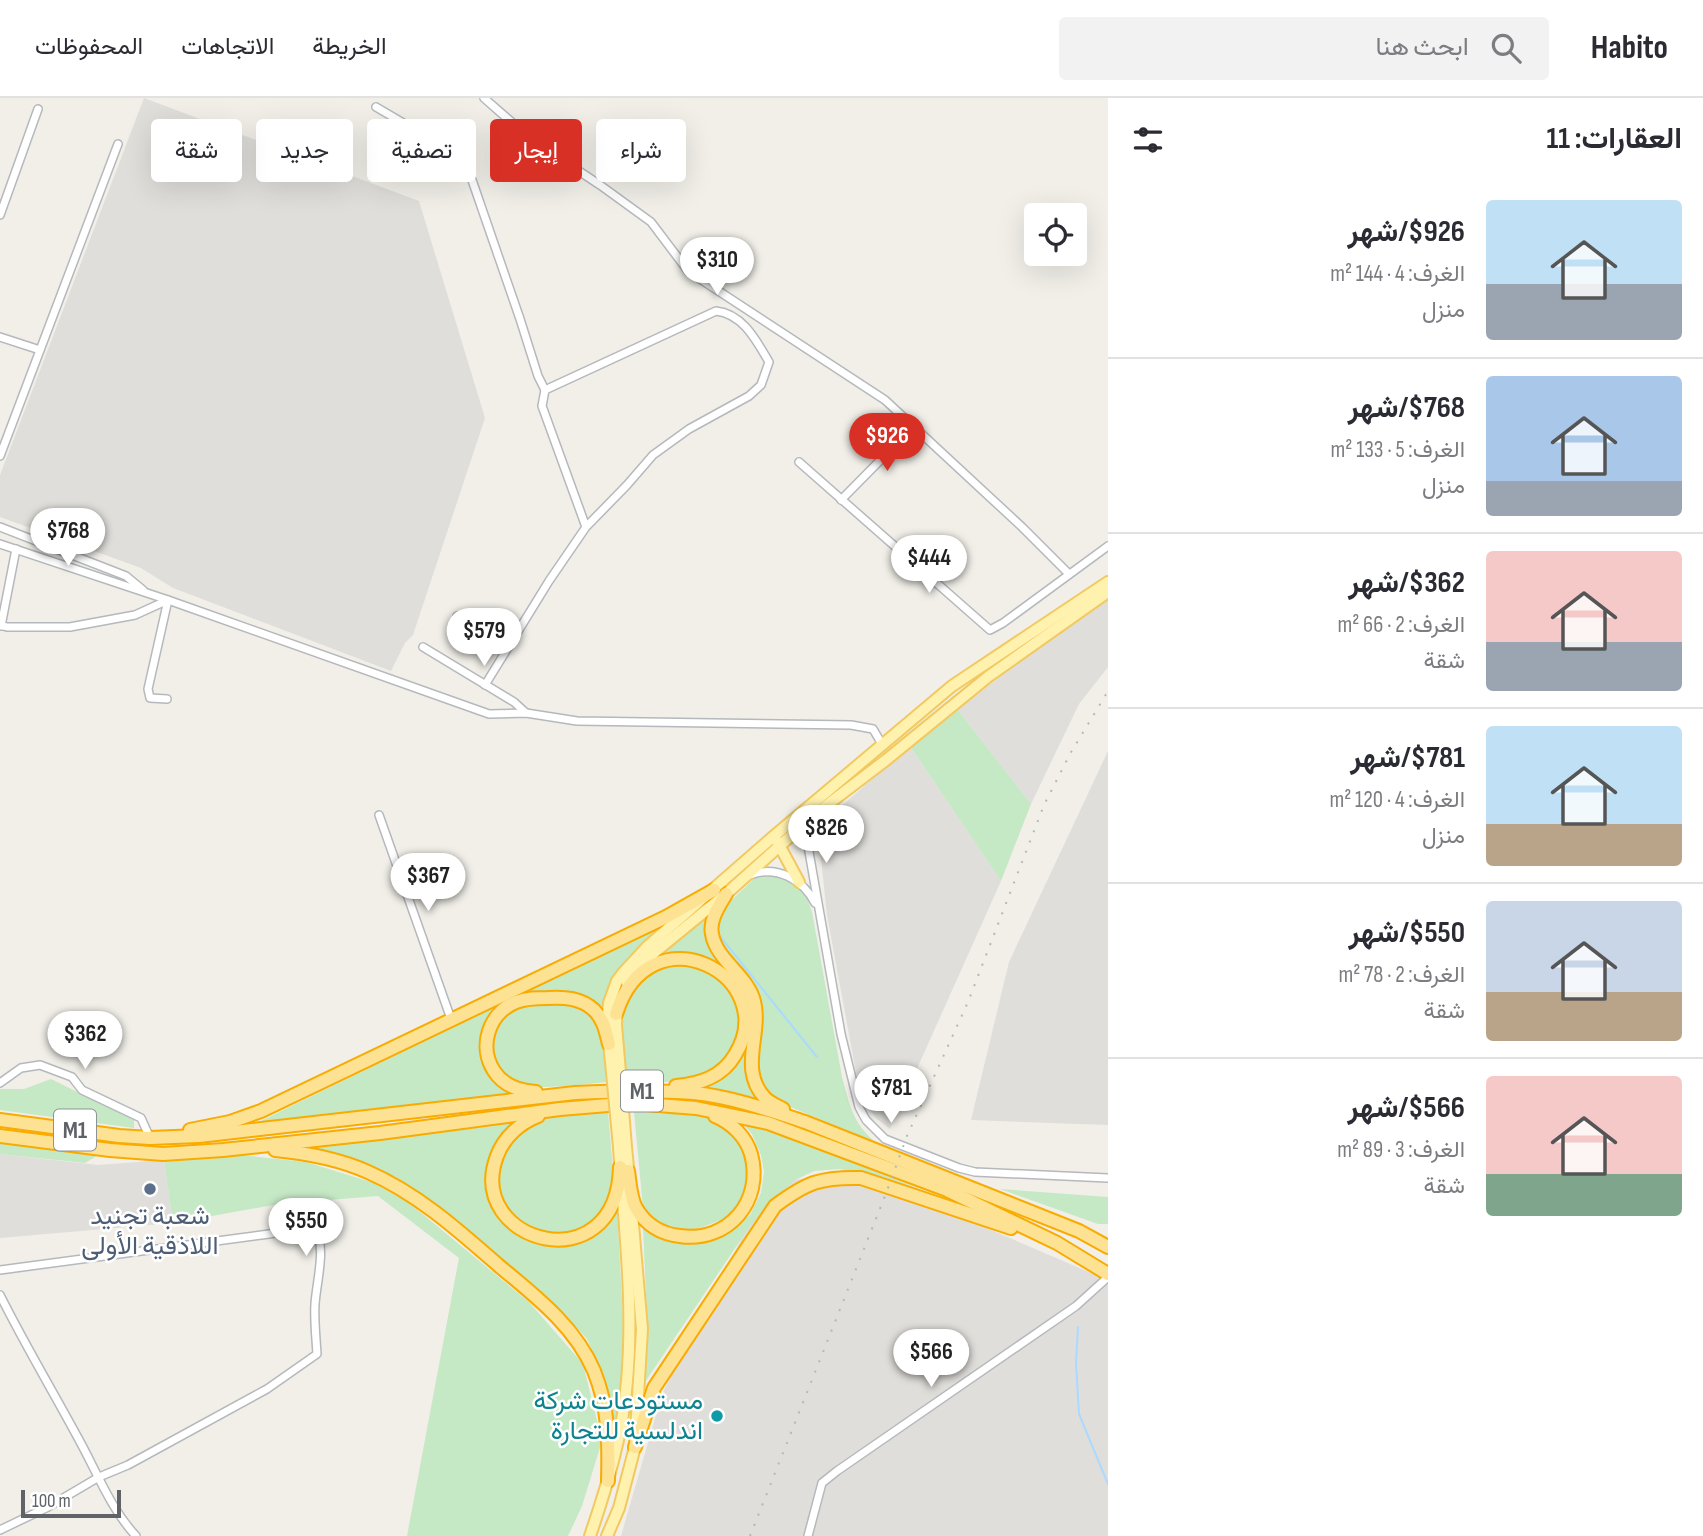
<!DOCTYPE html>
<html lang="ar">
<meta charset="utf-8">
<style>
:root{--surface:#fff;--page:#f2f2f3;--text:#2b2b33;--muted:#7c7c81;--line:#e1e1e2;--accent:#d93025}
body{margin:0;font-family:"Sofia Sans Condensed",Vazirmatn,sans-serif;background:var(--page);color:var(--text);direction:rtl;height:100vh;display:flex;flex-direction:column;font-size:26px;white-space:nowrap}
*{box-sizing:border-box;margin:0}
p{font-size:23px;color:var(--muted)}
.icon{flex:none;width:38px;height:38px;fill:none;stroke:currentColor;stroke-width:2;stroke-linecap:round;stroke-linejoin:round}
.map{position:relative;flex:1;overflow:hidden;direction:ltr}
.details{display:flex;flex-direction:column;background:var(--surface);width:595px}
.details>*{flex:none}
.guide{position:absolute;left:21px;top:21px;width:665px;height:63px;direction:rtl;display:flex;gap:14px}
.fabs{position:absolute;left:1024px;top:105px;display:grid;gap:14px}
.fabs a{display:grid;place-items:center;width:63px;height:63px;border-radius:7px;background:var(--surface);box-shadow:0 7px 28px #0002;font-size:35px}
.scale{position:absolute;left:21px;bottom:18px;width:100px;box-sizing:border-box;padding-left:7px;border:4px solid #5f6368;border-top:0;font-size:19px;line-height:24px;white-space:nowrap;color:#5f6368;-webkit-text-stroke:5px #fff;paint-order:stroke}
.price{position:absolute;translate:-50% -60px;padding:0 16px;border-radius:24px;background:#fff;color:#222;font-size:23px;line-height:46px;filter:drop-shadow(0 2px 4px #0008)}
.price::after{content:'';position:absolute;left:50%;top:42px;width:21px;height:16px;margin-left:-10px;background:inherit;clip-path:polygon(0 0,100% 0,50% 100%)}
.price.active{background:var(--accent);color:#fff}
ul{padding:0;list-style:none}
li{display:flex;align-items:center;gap:21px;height:175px;padding:0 21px}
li+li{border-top:2px solid var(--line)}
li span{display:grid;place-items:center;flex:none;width:196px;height:140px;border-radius:7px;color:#555}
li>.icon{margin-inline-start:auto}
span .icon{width:84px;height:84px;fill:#fffc;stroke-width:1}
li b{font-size:30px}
h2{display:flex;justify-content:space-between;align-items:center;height:84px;padding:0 21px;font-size:30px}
.tag{padding:0 24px;border-radius:7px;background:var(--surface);box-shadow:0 7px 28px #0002;font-size:24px;line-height:63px}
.tag.active{background:var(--accent);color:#fff}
header{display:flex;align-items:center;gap:42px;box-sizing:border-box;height:98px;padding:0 35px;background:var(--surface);border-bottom:2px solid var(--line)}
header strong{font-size:33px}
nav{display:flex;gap:38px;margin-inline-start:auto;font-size:24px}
.search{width:490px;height:63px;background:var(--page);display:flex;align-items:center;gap:18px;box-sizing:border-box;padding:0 24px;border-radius:7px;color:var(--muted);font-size:26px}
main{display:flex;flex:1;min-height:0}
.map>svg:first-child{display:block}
</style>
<header>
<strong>Habito</strong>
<div class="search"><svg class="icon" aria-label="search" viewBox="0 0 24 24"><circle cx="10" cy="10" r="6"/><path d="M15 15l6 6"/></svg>ابحث هنا</div>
<nav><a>الخريطة</a><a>الاتجاهات</a><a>المحفوظات</a></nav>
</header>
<main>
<section class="details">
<h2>العقارات: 11<svg class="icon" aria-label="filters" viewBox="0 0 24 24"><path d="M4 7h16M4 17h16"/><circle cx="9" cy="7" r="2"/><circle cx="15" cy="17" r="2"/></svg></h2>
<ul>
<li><span style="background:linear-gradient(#bfe0f5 60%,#9aa5b1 0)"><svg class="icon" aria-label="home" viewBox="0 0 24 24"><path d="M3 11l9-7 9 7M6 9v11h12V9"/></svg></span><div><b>$926/شهر</b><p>الغرف: 4 · 144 m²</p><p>منزل</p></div></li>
<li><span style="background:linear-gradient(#a9c7e8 75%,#9aa5b1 0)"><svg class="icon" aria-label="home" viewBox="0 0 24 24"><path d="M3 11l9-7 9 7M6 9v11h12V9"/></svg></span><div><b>$768/شهر</b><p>الغرف: 5 · 133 m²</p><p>منزل</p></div></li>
<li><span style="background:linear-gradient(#f6c9c9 65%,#9aa5b1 0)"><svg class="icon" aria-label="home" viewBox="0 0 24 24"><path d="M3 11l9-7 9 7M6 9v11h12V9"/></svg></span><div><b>$362/شهر</b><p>الغرف: 2 · 66 m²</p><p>شقة</p></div></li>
<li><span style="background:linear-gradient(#bfe0f5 70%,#b9a48a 0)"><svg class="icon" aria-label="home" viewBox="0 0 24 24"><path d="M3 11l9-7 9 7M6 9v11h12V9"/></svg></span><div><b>$781/شهر</b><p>الغرف: 4 · 120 m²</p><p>منزل</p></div></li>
<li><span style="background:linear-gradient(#c9d6e8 65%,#b9a48a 0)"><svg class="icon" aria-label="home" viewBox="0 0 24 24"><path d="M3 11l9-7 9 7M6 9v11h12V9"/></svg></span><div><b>$550/شهر</b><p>الغرف: 2 · 78 m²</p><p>شقة</p></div></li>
<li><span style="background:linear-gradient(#f6c9c9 70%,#7fa58c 0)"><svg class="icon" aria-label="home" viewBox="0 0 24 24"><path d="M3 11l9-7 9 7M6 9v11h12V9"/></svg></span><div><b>$566/شهر</b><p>الغرف: 3 · 89 m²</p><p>شقة</p></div></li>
</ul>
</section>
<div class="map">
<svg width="1108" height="1438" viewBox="0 0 1108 1438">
<rect width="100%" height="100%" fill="#f1efe8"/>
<g fill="#e0deda">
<path d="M144,0L419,103L485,320L413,537L405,545L391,573L173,490L141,470L0,419V377Z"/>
<path d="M1108,501V569L1079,606L1031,706L958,612L1026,558Z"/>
<path d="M910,648L1001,783L890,1031L877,1021L869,1010L857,980L827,817L819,742L822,725Z"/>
<path d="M1108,653V1027L971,1022L1009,864Z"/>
<path d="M0,1056L98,1067L164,1062L173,1125L0,1140Z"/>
<path d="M846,1075L982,1128L1105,1181L1108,1184V1438H621L662,1296L752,1120L785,1083Z"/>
</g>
<g fill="#c5e8c5">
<path d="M958,612L1031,706L1001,783L910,648Z"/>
<path d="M775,778C800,788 804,789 812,814L842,979C850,1007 852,1024 875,1044L788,1008L767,996L758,984L756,969L761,921L758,896L721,845L716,828L723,810L755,780Z"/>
<path d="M710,816L706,830L708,845L750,900V986L756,999L764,1004L706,990L728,977L739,961L748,944L750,921L745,901L691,857L674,856L658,859Z"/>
<path d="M664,827C636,851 607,875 602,913C598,909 594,905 590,902C572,889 544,893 524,894Z"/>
<path d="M680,867C692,868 705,870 715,878C751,906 745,963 701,979C680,987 648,983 626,983C622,929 610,879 680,867Z"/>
<path d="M503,904L491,917L488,970L495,984L505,992L517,996L259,1024Z"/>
<path d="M546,906C559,906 574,905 585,912C608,926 604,961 606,984C585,986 542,992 524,987C488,977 482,929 514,911C524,906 536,906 546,906Z"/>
<path d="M51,981L134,1022V1030L0,1012V991H24Z"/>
<path d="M608,1014L613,1072L608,1101L597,1120L586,1129L573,1135L534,1134L509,1115L497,1085L498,1068L505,1052L521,1033L540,1022L560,1018Z"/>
<path d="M634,1014L698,1017L723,1026L734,1035L747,1062L750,1084L745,1102L726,1120L700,1130L680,1133L660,1126L643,1110Z"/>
<path d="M515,1024C503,1036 493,1047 488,1064C475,1112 519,1156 567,1147C579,1145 591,1140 601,1132C608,1126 612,1118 617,1110L624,1240L623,1286L615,1329L604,1278L587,1241L558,1210L444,1112L396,1079L318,1052L291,1048L487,1029Z"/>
<path d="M743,1026L787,1038L947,1102L904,1089L869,1077L840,1071L814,1073L795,1082L770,1103L748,1131L641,1290L647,1220L643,1129L658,1139L688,1142L719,1140L750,1117L761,1095L764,1074L761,1057L752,1036Z"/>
<path d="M0,1044L96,1056L95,1059L85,1065L0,1056Z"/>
<path d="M241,1057L306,1064L371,1084L408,1104L529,1204L583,1266L602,1343L582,1408L568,1438H407L459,1160L378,1098L279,1106L173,1125L164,1062Z"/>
<path d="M1000,1091L1108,1099V1126H1098Z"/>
</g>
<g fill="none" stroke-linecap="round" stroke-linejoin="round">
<g stroke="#aadaff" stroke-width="2">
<path d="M719,837L817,959"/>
<path d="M1078,1229L1076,1265L1079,1316L1108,1386"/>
</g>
<defs>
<g id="street">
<path d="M484,0L532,42L600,87L651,124L688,173L885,302L1022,429L1069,476"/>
<path d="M376,9L456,56L472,82L520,221L538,278L545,292"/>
<path d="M0,117L38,11"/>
<path d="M0,239L40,252"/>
<path d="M0,358L118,46"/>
<path d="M799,364L990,532L1003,525L1108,448"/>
<path d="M841,402L913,329"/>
<path d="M0,429L126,478L143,492"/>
<path d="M0,446L168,502L148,591L150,600L167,601"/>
<path d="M457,518L508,549"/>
<path d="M0,527L7,529H70L135,517L168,502L489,616L526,615L577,623L851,627L873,631L883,648"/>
<path d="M1,528L16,451"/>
<path d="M423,549L514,604L526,615"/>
<path d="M485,587L549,483L586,429L627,387L653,357L689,331L749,298L761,287L769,264C756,242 743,216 716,213L545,292L542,308L586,429"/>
<path d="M379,717L451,921"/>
<path d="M813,719L808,734V748L841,936L859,1009L866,1022L885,1041L959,1070L975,1074L1108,1080"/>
<path d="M750,777C776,767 803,781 815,805"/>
<path d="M0,985L21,970L40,967L72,979L82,992L141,1020L150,1040"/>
<path d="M0,1172L269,1136C273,1135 277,1135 281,1134C293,1130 301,1121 314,1125C327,1151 317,1179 315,1206C314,1222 316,1239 317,1256L267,1291L128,1367L99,1379L48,1409L0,1432"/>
<path d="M0,1197C24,1245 52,1292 78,1340C96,1372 110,1410 136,1438"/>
<path d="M808,1438L822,1385L837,1373L1076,1208L1108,1179"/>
</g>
<g id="primary">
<path d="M777,743L799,784"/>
<path d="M627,885L637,872L655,854L726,796L814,717L886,662L989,578L1108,494"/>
<path d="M617,909L616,927L619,962"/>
<path d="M611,964L607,928L609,905L617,883L623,875L648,848L774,738L952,588L1108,484"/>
<path d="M626,1049L629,1080"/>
<path d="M590,1438C607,1388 623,1336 627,1283C634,1205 624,1127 619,1049"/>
<path d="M607,1438L619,1410L635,1349L642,1231L631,1103"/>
</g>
<g id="highway">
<path d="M726,796C719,808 709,822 712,836C716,861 745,876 753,900C764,934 737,970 765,1000C770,1005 777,1008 783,1011"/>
<path d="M616,916C650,808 783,879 735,957C722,979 700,986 676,988"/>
<path d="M536,994C519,993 503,987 494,973C478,948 489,915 516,904C526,900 537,900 548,900C565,899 581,900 594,912C604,922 606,934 609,946"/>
<path d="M538,1018C520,1025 504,1039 497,1058C464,1145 617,1187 620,1069"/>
<path d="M0,1022L119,1038L150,1040L199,1038L575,995C615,993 654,992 694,995C732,999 769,1012 805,1024L1079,1133L1108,1149"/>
<path d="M190,1032L230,1024L261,1013L666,819L714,792"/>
<path d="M0,1038L110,1052L163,1056L223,1052L380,1035L560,1011L632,1005L696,1010L768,1025L947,1092L1057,1145L1108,1176"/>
<path d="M275,1052C307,1055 339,1061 368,1074C418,1096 458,1132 498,1167C534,1197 575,1228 594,1273C609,1310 609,1344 608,1383"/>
<path d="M628,1073C630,1085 630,1099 636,1110C646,1127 661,1136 680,1138C728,1145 764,1103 751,1056C746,1039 732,1025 715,1018"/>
<path d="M635,1349L654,1290L775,1108C807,1084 821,1079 861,1080L1011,1130"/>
</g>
</defs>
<use href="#street" stroke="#b5b8bc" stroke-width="10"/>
<use href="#primary" stroke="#f2c960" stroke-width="14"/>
<use href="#highway" stroke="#f9ab00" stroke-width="16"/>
<use href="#street" stroke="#fff" stroke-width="7"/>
<use href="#primary" stroke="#fff2af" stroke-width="10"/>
<use href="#highway" stroke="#fde293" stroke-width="12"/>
<path stroke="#b6b7b8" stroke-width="2" stroke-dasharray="2 9" stroke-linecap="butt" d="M750,1438L885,1098L907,1038L968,904L1044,707L1070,656L1108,593"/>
<defs>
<g id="primary-bridge">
<path d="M619,962L626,1049"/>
<path d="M611,964L619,1049"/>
</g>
</defs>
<use href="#primary-bridge" stroke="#f2c960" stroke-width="14" stroke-linecap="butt"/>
<use href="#primary-bridge" stroke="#fff2af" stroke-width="10"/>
</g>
<circle fill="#5c6f8a" stroke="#fff" stroke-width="2.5" cx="150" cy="1091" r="7"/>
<circle fill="#0f9aa8" stroke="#fff" stroke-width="2.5" cx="717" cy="1318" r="7"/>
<g text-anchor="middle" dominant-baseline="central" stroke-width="5" stroke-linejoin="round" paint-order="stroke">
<g fill="#fff" stroke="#8f9295" stroke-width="2">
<rect x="621" y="972.5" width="42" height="41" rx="5"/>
<rect x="54" y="1011.5" width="42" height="41" rx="5"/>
</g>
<g font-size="24" font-weight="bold" fill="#5f6368">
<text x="642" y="993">M1</text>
<text x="75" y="1032">M1</text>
</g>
<g font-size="26" fill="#4e5e75" stroke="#fff">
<text x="150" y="1118">شعبة تجنيد<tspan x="150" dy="30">اللاذقية الأولى</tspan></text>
</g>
<g font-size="26" fill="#0d838f" stroke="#fff" text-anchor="end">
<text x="703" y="1303">مستودعات شركة<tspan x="703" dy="30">اندلسية للتجارة</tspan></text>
</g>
</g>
</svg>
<div class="fabs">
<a><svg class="icon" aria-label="locate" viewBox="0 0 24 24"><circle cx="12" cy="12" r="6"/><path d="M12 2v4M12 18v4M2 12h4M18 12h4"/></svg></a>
</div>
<div class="scale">100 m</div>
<b class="price" style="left:717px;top:199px">$310</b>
<b class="price active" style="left:887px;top:375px">$926</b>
<b class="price" style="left:68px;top:470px">$768</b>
<b class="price" style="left:929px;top:497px">$444</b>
<b class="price" style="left:484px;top:570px">$579</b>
<b class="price" style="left:826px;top:767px">$826</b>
<b class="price" style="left:428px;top:815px">$367</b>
<b class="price" style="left:85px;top:973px">$362</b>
<b class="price" style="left:891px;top:1027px">$781</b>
<b class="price" style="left:306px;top:1160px">$550</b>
<b class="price" style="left:931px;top:1291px">$566</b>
<div class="guide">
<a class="tag">شراء</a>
<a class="tag active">إيجار</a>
<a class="tag">تصفية</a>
<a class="tag">جديد</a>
<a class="tag">شقة</a>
</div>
</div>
</main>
